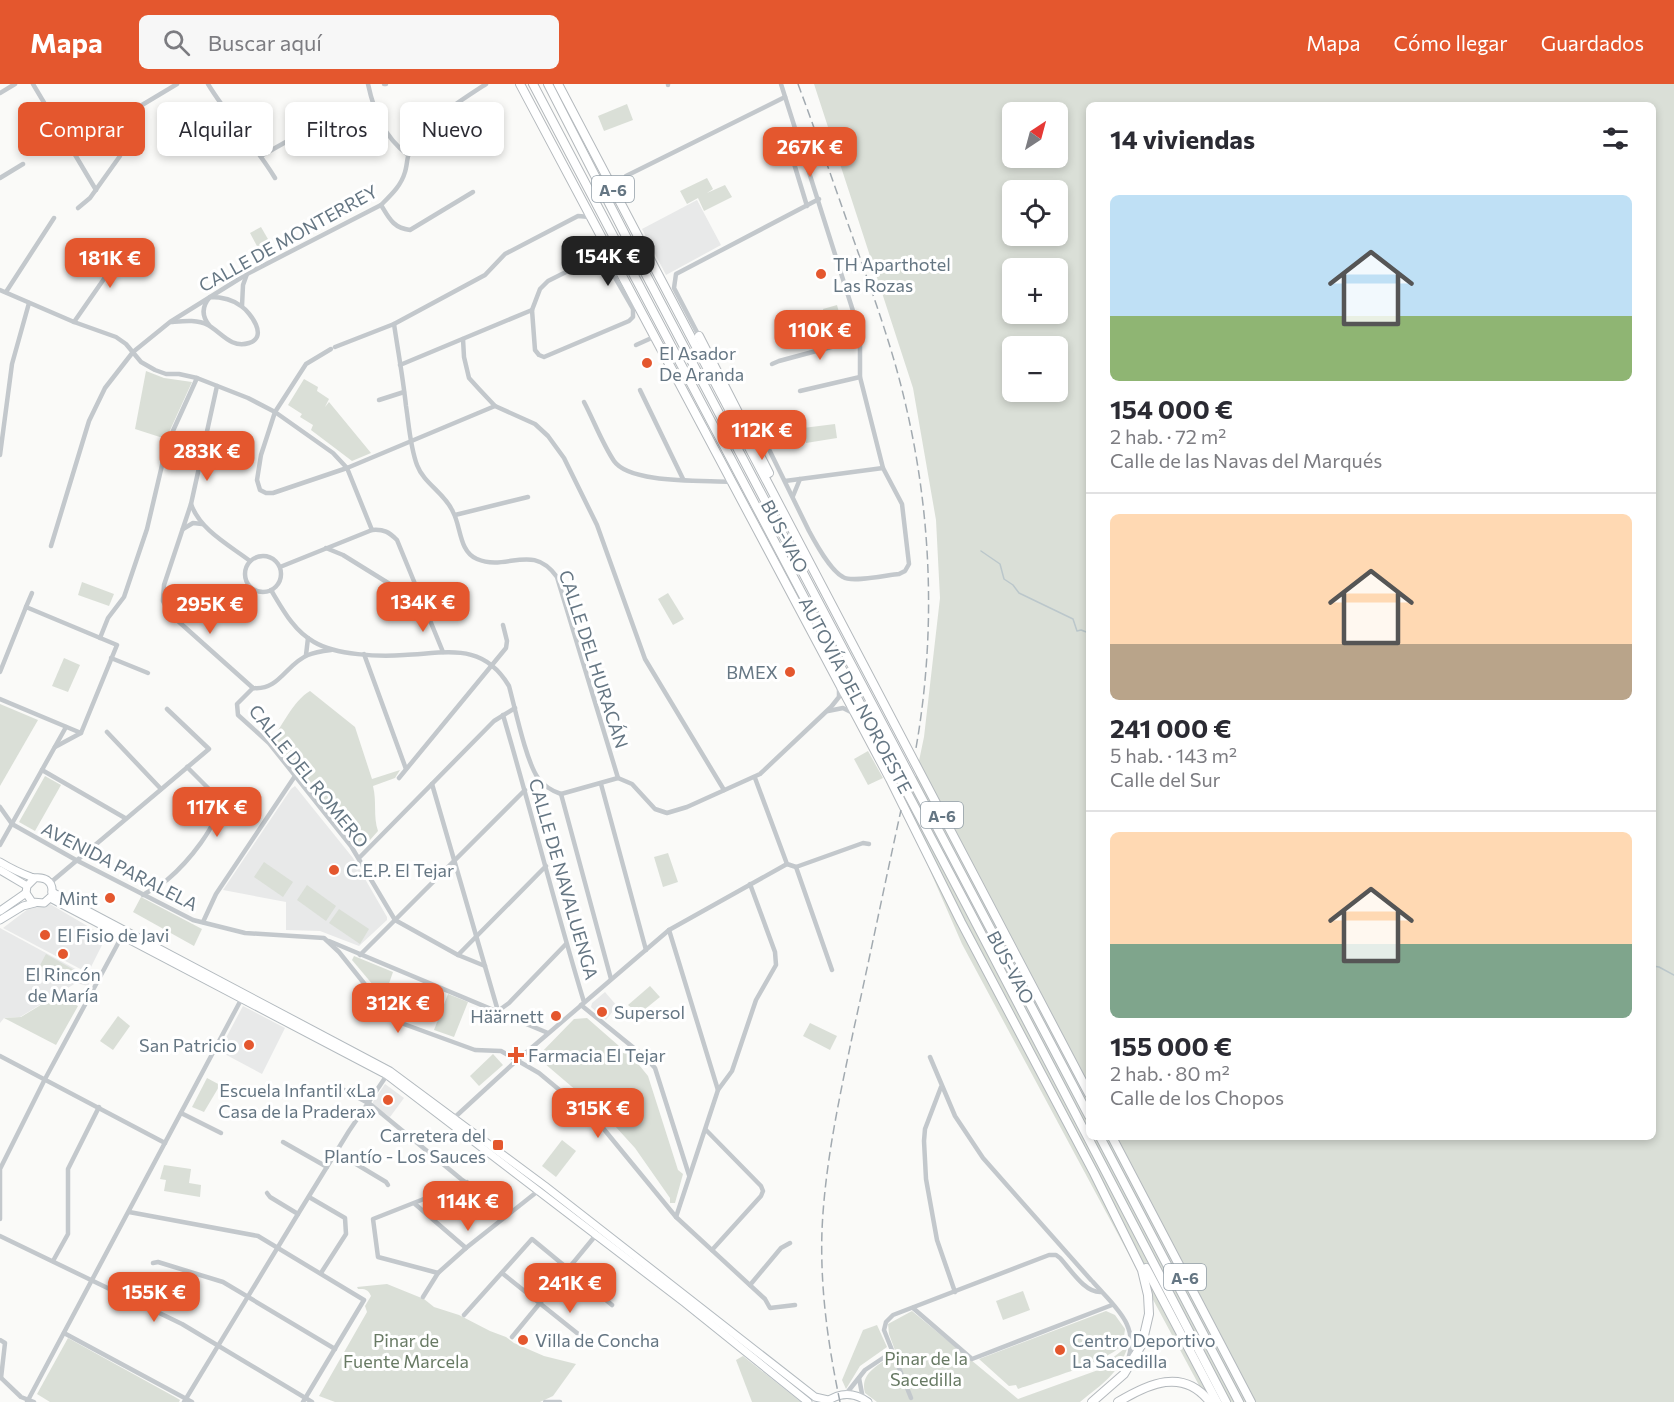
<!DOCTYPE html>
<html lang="es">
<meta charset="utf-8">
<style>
:root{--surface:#fff;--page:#f7f7f7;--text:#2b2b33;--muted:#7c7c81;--line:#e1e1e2;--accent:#e4572e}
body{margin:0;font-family:Commissioner,sans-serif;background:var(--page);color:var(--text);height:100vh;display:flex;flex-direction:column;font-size:22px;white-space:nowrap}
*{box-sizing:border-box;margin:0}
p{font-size:20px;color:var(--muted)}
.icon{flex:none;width:33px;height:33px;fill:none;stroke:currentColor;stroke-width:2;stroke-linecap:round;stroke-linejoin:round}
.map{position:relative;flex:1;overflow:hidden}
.drawer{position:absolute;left:1086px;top:18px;width:570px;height:1038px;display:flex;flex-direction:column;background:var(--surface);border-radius:9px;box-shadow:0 3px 9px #0003}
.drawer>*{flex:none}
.hud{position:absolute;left:18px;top:18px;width:570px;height:54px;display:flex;gap:12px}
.needle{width:39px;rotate:36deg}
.tools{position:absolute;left:1002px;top:18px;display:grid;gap:12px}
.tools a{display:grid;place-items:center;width:66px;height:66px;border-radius:9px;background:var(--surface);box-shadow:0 3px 9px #0003;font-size:30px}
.price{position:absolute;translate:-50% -51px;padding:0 14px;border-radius:12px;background:var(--accent);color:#fff;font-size:20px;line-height:39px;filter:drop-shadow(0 2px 3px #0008)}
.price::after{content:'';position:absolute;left:50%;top:36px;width:18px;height:14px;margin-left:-9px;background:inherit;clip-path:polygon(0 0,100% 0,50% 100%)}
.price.current{background:#222;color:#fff}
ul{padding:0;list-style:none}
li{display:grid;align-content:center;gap:12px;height:318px;padding:0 24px}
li+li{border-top:2px solid var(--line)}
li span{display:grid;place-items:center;height:186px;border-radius:9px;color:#555}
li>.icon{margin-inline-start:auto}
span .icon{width:108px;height:108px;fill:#fffc;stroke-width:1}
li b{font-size:26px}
h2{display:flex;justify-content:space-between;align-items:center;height:72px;padding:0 24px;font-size:26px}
.pill{padding:0 21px;border-radius:9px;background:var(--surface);box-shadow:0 3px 9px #0003;font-size:21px;line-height:54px}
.pill.current{background:var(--accent);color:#fff}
header{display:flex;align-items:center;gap:36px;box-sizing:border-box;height:84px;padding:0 30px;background:var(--accent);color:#fff}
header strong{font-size:28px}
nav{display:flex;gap:33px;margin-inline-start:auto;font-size:21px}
.search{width:420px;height:54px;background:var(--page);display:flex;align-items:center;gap:15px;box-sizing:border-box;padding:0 21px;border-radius:9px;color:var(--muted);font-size:22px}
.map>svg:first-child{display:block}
</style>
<header>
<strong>Mapa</strong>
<div class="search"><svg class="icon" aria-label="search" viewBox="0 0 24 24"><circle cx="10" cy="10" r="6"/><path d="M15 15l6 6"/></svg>Buscar aquí</div>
<nav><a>Mapa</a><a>Cómo llegar</a><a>Guardados</a></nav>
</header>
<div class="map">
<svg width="1674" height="1318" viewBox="0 0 1674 1318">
<rect width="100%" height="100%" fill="#fafaf8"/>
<g fill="#e8e9e9">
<path d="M697,116L721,161L666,191L642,145Z"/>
<path d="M295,702L353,774L387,833V836L359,862L320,847L286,846V818L223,806L291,705Z"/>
<path d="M50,820L106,853L88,889L3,844L32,822H45Z"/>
<path d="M0,844L92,894L88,902L76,899L20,933L4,934L0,939Z"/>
<path d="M605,908L617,922L606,936L591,923L592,919Z"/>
<path d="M243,922L285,944L262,990L219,967Z"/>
<path d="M385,1000L404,1014L390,1033L373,1021V1018Z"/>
</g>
<g fill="#dadfd7" fill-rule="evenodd">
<path d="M814,0H1674V1318H1208L962,860L907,734L924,653L940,514L936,436L913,304ZM1089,21H1653V1053H1089ZM1012,28H1058V74H1012ZM1012,106H1058V152H1012ZM1012,184H1058V230H1012ZM1012,262H1058V308H1012Z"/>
<path d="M627,20L633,36L604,47L598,32Z"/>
<path d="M707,94L713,105L707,109L725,101L732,113L704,127L698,114L687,120L680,107Z"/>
<path d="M261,143L276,169L264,175L250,149Z"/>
<path d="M837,221L845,250L831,254L823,225Z"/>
<path d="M146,287L164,294L192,298L166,355L135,345Z"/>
<path d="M304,295L318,303L317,307L329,315L325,323L329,318L371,369L352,377L311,346L313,341L300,333L302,330L288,321Z"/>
<path d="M835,340L837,354L806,359L803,344Z"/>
<path d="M82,498L114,510L109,522L78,511Z"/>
<path d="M668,509L684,535L673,541L658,515Z"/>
<path d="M64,574L80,581L68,608L52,602Z"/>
<path d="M310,607L355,643L372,695L400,686L395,694L373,702C377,718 373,732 378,747L362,765H359L271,657C283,641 293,617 310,607Z"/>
<path d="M0,620L38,636L0,702Z"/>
<path d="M868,667L883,694L868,701L854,675Z"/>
<path d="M45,692L61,701L35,747L19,738Z"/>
<path d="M668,769L678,798L663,803L654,773Z"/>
<path d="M264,778L293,798L283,813L254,793Z"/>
<path d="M307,801L336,822L326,837L297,816Z"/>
<path d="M141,813L202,845L194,862L133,828Z"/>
<path d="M339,825L369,845L360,860L329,839Z"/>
<path d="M46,870L74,886L67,900L38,885Z"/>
<path d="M354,872L393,888L384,914L352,876Z"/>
<path d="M650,902L660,913L639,930L628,921Z"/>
<path d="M448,910L468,918L454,953L434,946Z"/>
<path d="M57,911L78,922L56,961L4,934L21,933Z"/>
<path d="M118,932L130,942L113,966L100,957Z"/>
<path d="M587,934L635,976L648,992L678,1086L683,1090L675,1119H670V1114L635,1064L605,1031L537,973L574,935Z"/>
<path d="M810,939L837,952L830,966L803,952Z"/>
<path d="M493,970L503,981L479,1002L470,992Z"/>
<path d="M207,994L220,1001L204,1028L192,1023Z"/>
<path d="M562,1056L576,1067L556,1093L542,1082Z"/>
<path d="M164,1081L191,1085L189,1099L201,1101L200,1113L164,1107L166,1096L160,1095Z"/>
<path d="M387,1200L424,1215L434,1223L459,1231L490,1247L506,1253L514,1259L544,1272L576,1280L553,1312L540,1318H335L319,1312L367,1228L365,1222L371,1212C368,1205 365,1205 358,1205L357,1203Z"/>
<path d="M1023,1207L1030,1226L1003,1236L996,1217Z"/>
<path d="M912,1227L1018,1315L1112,1281L1111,1275L1128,1262C1119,1290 1102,1300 1080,1318H877L865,1309C859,1288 881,1280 896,1269L889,1250L888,1240Z"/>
<path d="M1106,1227L1115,1231L1125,1245L1123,1260C1110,1277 1041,1297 1018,1305L1016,1301L1009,1302L979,1275Z"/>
<path d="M877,1241L887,1263L860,1282L846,1305L842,1296L863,1246Z"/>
<path d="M68,1254L175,1313L180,1316L179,1318H50L37,1310Z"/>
<path d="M743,1272L801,1318H752L736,1276Z"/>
</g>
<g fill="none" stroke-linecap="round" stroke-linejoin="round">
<g stroke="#bbc7cb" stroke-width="1.5">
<path d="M981,467L1000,480L1004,495L1013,501L1019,509L1073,535L1077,547L1081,546L1089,549"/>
<path d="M1653,882L1659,883L1674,891"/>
</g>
<defs>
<g id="secondary">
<path d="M0,778C10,784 20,789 31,793C37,795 44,792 49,798C53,802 52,806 52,812L44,819L32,818L26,809L27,802L35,794"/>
<path d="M0,786L27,802"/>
<path d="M52,808L390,987L545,1102L815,1313L828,1316"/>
<path d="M50,814L387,991L685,1219L808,1318"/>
<path d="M0,827L26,809"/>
<path d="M0,836L23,822L35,819"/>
<path d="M826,1318C840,1308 854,1308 868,1318"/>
</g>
<g id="highway">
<path d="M520,0L890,695L961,838L1094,1089L1142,1186L1148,1211L1149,1230L1142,1260L1124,1290L1092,1318"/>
<path d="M533,0L967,822L1226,1318"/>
<path d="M548,0L632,164L1089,1032"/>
<path d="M558,0L1089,1010"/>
<path d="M699,252L769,389"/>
<path d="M1100,1053L1239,1318"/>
<path d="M1112,1053L1251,1318"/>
<path d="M1146,1184L1217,1318"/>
<path d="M1118,1318C1148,1300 1183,1283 1210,1318"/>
</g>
</defs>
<use href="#secondary" stroke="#b3babf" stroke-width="9"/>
<use href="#highway" stroke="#b4b9bd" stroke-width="10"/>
<g stroke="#c3c8cc" stroke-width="4.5">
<path d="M33,0L96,106"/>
<path d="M208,0C228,33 255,61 275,94"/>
<path d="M368,0C374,28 384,53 408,71"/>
<path d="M384,0H386"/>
<path d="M668,0V1"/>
<path d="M0,9L15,0"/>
<path d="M137,24L177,0"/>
<path d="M261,72L307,46"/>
<path d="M792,73L807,122"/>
<path d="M626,92L785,13"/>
<path d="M0,94L23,80"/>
<path d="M381,121C389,134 393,144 410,146L473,108"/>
<path d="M78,124L90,114L120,72V67"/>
<path d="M600,171L606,178L633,225V233L629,237L544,273L539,271L535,266L532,226L540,205L548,197L600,171L610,169"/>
<path d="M0,206L74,238L116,253L126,260L141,278L155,286L166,290H179L197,294L248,314L275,328L333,369L347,384L372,446"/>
<path d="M6,208L54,134"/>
<path d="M242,222L243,201L247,190"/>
<path d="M74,238L115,179L131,161"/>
<path d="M171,238C183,237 197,235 208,241C221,248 231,265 249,259C269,253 250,228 241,222C232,215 221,213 210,213C202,222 201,231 209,241"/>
<path d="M394,240C398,267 403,294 406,322C409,341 410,362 417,381C424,400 445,409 453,428C461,442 459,468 477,475C507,488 532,458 557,493L618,694"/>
<path d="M699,252L674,204L676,190L819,115"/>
<path d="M463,255L464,273L469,294L479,305L495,322L535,340L548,352L564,374L597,441L645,575L724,706"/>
<path d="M636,261L656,252"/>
<path d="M335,263L394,240L485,191L505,170L578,132L590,133"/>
<path d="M331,265L306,280L275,328L261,371L257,396L260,406L266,409H273L347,384L495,322"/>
<path d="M772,280L779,277L861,255"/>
<path d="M400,281L532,226"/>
<path d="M217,302L191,420C200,446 229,461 250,477"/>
<path d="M640,306L683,395"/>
<path d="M800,307L860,293"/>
<path d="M379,316L404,308"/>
<path d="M584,318C594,337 602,359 614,377C630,400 703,396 732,398"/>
<path d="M760,347L809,447C816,460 830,486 843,493C852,499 887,491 899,490L905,487L909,480L902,420L883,384L860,293V249L781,0"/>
<path d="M0,371L12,280L29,219"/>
<path d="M785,397L883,384"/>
<path d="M793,412L800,395"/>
<path d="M191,420L164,501L163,517L169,529L253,604C279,607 286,580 308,571C315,568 323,567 331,566"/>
<path d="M455,431L528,413"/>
<path d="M183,445L193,439L202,440"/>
<path d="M51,462L89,337L105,304L133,268L170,238L247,190L381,121C391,111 401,102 405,88C407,82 407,74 409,69C424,39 458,18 486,0"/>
<path d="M326,464L343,471L422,520"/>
<circle cx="263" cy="490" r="18"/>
<path d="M280,483L372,446C384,445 389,448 397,456L443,568"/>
<path d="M271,506C283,526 294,547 314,558C336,571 379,573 404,571C448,569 483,558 509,602C515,624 526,677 538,694C544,702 552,707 561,710L618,694L632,700L655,725L667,729L687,723L760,690L831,623L839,613V605"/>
<path d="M26,523L32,509"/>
<path d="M100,554L108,534L124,513L147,445L167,360L197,294"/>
<path d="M364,570L406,685"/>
<path d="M306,571L308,554"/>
<path d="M111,574L148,589"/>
<path d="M0,588L26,523L117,561L81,649L0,615"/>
<path d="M253,604L237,620L238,631L269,659L351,762L395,836L458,871L485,882"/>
<path d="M828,627L843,624L851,628"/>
<path d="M503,631C531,726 555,823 584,918"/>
<path d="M107,648L161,705"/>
<path d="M55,663L81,649"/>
<path d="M42,686L125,734"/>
<path d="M399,694L506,564L507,557L503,541"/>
<path d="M755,694L787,780L796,783L832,886"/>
<path d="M432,700L498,927L509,919L566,860"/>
<path d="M601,700L646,866"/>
<path d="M561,710L611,895"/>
<path d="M0,723L12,740L76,776L193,836L245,849L324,854L339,868L383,923L401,939L475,966L501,967L539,989L598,1038L676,1133L765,1215L770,1224L795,1221"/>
<path d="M0,761L66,643"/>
<path d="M359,774L494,637L515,624"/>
<path d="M796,783L863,759L869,760"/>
<path d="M50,799L209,665L167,625"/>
<path d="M143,811C151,806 160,801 167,796C186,780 221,740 219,715L187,683"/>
<path d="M203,838L216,810L295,692"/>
<path d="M669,846L718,1006L732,987L756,916L776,881L775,868L750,800"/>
<path d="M329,857L548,949"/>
<path d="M360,871L525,706"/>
<path d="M458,871L546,782"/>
<path d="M581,921L645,973L655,984L689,1091"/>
<path d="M0,972L165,1059"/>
<path d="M930,973L955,1032L983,1074L1091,1196"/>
<path d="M941,1003L925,1045L924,1057L926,1095L937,1156L955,1208"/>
<path d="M340,1004L370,1020L461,1095L509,1129"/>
<path d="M181,1029L221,1049"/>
<path d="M454,1034L515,978L669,846L787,780"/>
<path d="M706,1046L761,1102L763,1107L761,1112L712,1166"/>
<path d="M283,1058L327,1083"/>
<path d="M336,1068L386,1098L388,1101"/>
<path d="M267,1109L270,1113L298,1130"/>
<path d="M309,1113L345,1134L346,1150L321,1189"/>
<path d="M415,1120L466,1164"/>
<path d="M129,1128L258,1152L364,1216L303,1318"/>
<path d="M676,1133L718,1006"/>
<path d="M0,1135V1085L45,995L122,852"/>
<path d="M0,1152L182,1240L312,1318"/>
<path d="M53,1177L68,1150V1085L99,1023"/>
<path d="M153,1179L158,1178L223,1198L335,1265"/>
<path d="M438,1189L378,1173L373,1135L467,1098"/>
<path d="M502,1189L587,1257"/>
<path d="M1093,1198C1115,1223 1141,1242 1127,1278"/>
<path d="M750,1201L781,1164L790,1159"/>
<path d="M423,1213L438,1189L466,1164L538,1107"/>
<path d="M913,1224L972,1275L1112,1221"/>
<path d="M464,1231L532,1155L612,1221"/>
<path d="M64,1249L192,1318"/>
<path d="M512,1253L596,1151"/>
<path d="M0,1256L5,1259L1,1294"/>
<path d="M0,1293L21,1313L34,1318"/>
<path d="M859,1294L863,1315"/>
<path d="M846,1310L865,1286L892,1268"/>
<path d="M911,1314L884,1246L886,1238L893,1231L1049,1171H1056L1060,1174C1071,1186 1085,1209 1101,1208"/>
<path d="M27,1318L242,914"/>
<path d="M184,1318L298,1130L349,1047L387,991"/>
<path d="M545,1318H560"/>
</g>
<use href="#secondary" stroke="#fff" stroke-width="7"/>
<use href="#highway" stroke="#fff" stroke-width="8"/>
<g stroke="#a2aab0" stroke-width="1.5" stroke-dasharray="9 4.5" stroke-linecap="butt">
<path d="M798,0C817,51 835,103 853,154C872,208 892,262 905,318C932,431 936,550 916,664"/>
<path d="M840,1318C828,1261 820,1204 822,1146C825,1078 840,1011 854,944C870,872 885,799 901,726"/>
</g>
</g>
<g fill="#e4572e" stroke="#fff" stroke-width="2">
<circle cx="821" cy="190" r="6"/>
<circle cx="647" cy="279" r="6"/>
<circle cx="790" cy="588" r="6"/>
<circle cx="334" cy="786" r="6"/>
<circle cx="110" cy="814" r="6"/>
<circle cx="45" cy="851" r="6"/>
<circle cx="63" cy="870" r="6"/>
<circle cx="602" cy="928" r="6"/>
<circle cx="556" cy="932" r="6"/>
<circle cx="249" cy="961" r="6"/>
<path d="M513 962h6v6h6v6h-6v6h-6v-6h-6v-6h6z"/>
<circle cx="388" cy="1016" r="6"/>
<rect x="492" y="1055" width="12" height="12" rx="3"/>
<circle cx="523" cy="1256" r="6"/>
<circle cx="1060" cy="1266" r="6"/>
</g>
<g text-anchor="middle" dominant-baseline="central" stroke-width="6" stroke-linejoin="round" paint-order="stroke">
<g fill="#fff" stroke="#939fa8" stroke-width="1.5">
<rect x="592" y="92" width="42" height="26" rx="4.5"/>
<rect x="921" y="718" width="42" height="26" rx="4.5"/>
<rect x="1164" y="1180" width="42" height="26" rx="4.5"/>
</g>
<g font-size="16" font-weight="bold" fill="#657683">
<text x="613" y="105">A-6</text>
<text x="942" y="731">A-6</text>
<text x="1185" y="1193">A-6</text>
</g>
<g font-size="18" fill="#657683" stroke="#fff">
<text transform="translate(288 154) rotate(-29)">CALLE DE MONTERREY</text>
<text transform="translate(785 452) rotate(62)">BUS-VAO</text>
<text transform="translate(594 575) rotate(72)">CALLE DEL HURACÁN</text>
<text transform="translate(856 611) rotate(62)">AUTOVÍA DEL NOROESTE</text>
<text transform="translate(309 692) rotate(51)">CALLE DEL ROMERO</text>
<text transform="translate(120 782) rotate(27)">AVENIDA PARALELA</text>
<text transform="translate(564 795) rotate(74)">CALLE DE NAVALUENGA</text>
<text transform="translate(1011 883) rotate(62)">BUS-VAO</text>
</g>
<g font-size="18" fill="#657683" stroke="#fff" text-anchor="start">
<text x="833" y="180">TH Aparthotel<tspan x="833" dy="21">Las Rozas</tspan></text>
<text x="659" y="269">El Asador<tspan x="659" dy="21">De Aranda</tspan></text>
<text x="778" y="588" text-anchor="end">BMEX</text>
<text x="346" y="786">C.E.P. El Tejar</text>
<text x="98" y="814" text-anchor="end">Mint</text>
<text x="57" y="851">El Fisio de Javi</text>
<text x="63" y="890" text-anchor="middle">El Rincón<tspan x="63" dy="21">de María</tspan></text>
<text x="614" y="928">Supersol</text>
<text x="544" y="932" text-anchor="end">Häärnett</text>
<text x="237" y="961" text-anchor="end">San Patricio</text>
<text x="528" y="971">Farmacia El Tejar</text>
<text x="376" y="1006" text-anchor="end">Escuela Infantil «La<tspan x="376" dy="21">Casa de la Pradera»</tspan></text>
<text x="486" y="1051" text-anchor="end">Carretera del<tspan x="486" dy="21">Plantío - Los Sauces</tspan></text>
<text x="535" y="1256">Villa de Concha</text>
<text x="1072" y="1256">Centro Deportivo<tspan x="1072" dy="21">La Sacedilla</tspan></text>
</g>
<g font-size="18" fill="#687a64" stroke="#fff">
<text x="406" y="1256">Pinar de<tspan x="406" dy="21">Fuente Marcela</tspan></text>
<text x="926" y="1274">Pinar de la<tspan x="926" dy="21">Sacedilla</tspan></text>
</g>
</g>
</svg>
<div class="tools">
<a><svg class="needle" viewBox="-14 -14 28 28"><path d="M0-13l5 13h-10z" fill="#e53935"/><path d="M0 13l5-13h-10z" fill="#7c7c81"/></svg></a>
<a><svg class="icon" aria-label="locate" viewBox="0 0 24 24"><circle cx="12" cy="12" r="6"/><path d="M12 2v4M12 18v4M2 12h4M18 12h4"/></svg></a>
<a>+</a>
<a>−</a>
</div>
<b class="price" style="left:810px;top:94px">267K €</b>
<b class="price current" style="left:608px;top:203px">154K €</b>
<b class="price" style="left:110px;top:205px">181K €</b>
<b class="price" style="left:820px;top:277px">110K €</b>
<b class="price" style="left:762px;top:377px">112K €</b>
<b class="price" style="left:207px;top:398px">283K €</b>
<b class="price" style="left:423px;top:549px">134K €</b>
<b class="price" style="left:210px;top:551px">295K €</b>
<b class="price" style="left:217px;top:754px">117K €</b>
<b class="price" style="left:398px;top:950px">312K €</b>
<b class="price" style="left:598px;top:1055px">315K €</b>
<b class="price" style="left:468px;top:1148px">114K €</b>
<b class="price" style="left:570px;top:1230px">241K €</b>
<b class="price" style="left:154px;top:1239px">155K €</b>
<div class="hud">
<a class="pill current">Comprar</a>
<a class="pill">Alquilar</a>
<a class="pill">Filtros</a>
<a class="pill">Nuevo</a>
</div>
<section class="drawer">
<h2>14 viviendas<svg class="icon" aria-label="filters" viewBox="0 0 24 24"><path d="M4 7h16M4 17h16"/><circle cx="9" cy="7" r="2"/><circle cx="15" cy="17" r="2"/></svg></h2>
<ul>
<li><span style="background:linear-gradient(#bfe0f5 65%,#8fb573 0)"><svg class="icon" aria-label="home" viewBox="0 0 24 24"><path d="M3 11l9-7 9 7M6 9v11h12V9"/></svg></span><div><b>154 000 €</b><p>2 hab. · 72 m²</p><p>Calle de las Navas del Marqués</p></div></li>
<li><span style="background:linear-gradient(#ffd9b3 70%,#b9a48a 0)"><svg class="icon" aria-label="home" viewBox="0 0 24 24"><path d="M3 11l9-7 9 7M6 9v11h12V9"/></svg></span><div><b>241 000 €</b><p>5 hab. · 143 m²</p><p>Calle del Sur</p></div></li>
<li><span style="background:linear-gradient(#ffd9b3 60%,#7fa58c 0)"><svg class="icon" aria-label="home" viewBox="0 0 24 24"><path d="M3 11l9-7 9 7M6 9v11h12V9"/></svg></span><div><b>155 000 €</b><p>2 hab. · 80 m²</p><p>Calle de los Chopos</p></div></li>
</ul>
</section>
</div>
